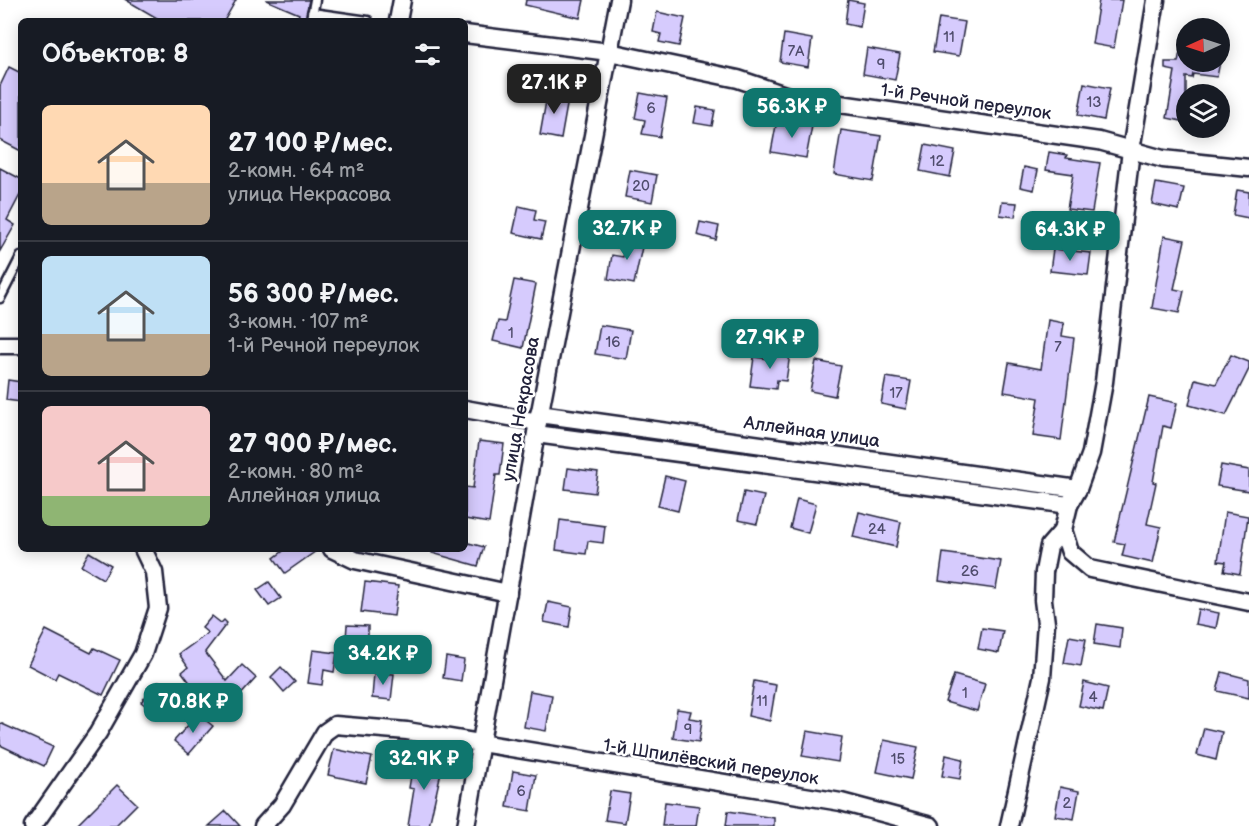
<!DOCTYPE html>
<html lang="ru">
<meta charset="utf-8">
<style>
:root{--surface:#171b24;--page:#242831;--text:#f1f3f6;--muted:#9ea1a6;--line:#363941;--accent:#0f766e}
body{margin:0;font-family:"Balsamiq Sans",sans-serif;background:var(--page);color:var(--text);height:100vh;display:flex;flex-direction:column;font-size:22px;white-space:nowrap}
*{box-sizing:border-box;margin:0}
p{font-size:20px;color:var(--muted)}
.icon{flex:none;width:33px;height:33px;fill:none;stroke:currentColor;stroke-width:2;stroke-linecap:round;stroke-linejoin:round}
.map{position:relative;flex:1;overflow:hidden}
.side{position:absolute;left:18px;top:18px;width:450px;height:534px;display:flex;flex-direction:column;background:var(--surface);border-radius:9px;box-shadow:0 3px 15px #0003}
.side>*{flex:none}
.needle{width:39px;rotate:267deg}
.tools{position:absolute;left:1176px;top:18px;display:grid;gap:12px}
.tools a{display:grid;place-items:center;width:54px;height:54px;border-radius:50%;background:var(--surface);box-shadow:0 3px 15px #0003;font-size:30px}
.price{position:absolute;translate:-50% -51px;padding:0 14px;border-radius:12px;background:var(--accent);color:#fff;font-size:20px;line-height:39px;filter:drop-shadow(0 2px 3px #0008)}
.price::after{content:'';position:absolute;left:50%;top:36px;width:18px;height:14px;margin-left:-9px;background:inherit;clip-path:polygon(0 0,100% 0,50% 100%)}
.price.active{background:#222;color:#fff}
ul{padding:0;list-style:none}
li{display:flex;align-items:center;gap:18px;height:150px;padding:0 24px}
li+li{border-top:2px solid var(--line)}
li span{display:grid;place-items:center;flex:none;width:168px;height:120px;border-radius:9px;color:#555}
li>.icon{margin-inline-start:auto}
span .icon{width:72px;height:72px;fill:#fffc;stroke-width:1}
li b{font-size:26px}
h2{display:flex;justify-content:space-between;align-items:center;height:72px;padding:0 24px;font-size:26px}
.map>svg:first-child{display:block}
</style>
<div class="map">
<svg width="1249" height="826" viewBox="0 0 1249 826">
<rect width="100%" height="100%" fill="#fff"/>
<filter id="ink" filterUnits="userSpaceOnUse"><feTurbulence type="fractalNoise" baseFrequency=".0167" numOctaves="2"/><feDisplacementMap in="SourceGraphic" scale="12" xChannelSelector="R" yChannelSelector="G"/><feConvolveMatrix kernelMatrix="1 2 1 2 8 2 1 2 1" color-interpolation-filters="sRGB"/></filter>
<g filter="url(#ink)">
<g fill="#d6cbfd" stroke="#22223b" stroke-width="1.5">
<path d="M126,0H236L224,21H162Z"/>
<path d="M266,0H309L305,21H297L299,14Z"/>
<path d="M526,0H584L580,18L525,5Z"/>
<path d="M848,0L864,3L860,27L845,24Z"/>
<path d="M1099,0H1122L1114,48L1092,44Z"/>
<path d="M657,12L685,18L679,46L659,42L661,34L653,32Z"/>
<path d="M939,18L965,22L959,56L933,52Z"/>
<path d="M784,34L812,39L808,67L780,62Z"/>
<path d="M867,48L900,54L895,80L863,74Z"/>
<path d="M1180,51L1186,52V62H1220L1217,77L1193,74L1192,78L1186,77V122L1167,118L1175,71L1165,69V62H1178Z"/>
<path d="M9,67L21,73V151L0,140V86Z"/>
<path d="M1084,83L1110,88L1104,120L1078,115Z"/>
<path d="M548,90L569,94L561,139L540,135Z"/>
<path d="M640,93L667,98L660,137L642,134L645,120L635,118Z"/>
<path d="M697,107L715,110L712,126L694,123Z"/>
<path d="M777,120L812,126L806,158L771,152Z"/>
<path d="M841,130L881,136L873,181L834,174Z"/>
<path d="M925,145L955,151L950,177L920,171Z"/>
<path d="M1049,152L1067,155L1066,158L1100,163L1092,212L1067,209L1073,174L1046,170Z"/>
<path d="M1024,167L1038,170L1034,190L1020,187Z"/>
<path d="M0,168L21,179V193L7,220L15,225L0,251Z"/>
<path d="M630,170L657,175L652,202L625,197Z"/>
<path d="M1156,183L1184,188L1179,210L1152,204Z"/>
<path d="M1237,190L1249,192V218L1233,215Z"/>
<path d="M1002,202L1017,203L1015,217L1000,215Z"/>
<path d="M519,206L536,210L534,220L545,222L541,239L513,233Z"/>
<path d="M700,222L719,226L716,240L697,235Z"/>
<path d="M628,234L644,238L634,284L608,279L612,255L623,257Z"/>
<path d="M1164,236L1185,240L1174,289L1184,291L1179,313L1152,308Z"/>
<path d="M1053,249L1091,253L1088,275L1050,271Z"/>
<path d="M514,280L536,284L523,348L493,341L498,321L505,322Z"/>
<path d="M1048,320L1064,323L1062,336L1074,338L1061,440L1033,436L1039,398L1004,392L1009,363L1041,369Z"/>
<path d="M600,325L631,330L626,359L595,354Z"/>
<path d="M769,351L790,354L786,381L777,380L776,389L750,386L754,357L768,359Z"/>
<path d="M1231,355L1249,362V369L1226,415L1189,405L1195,379L1216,384Z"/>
<path d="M816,361L841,366L835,396L810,391Z"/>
<path d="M886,377L911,381L906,409L881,404Z"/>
<path d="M8,380L21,382V402L6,400Z"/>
<path d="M1149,397L1177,403L1171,428L1163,426L1153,482L1156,483L1147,524L1161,527L1153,563L1122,556L1125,544L1114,542Z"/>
<path d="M479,441L504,444L500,475H496L489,523L465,519V487L473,488Z"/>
<path d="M1221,465L1249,470V491L1217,486Z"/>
<path d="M568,468L598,472L595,493L565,489Z"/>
<path d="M665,476L685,481L678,511L658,506Z"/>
<path d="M744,492L764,496L757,524L738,520Z"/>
<path d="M797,499L816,504L808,533L790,528Z"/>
<path d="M859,512L901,522L896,547L853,537Z"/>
<path d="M1225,512L1248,516L1240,574L1224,571L1226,562L1218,561Z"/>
<path d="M560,520L605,526L603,543L588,541L586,554L556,550Z"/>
<path d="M465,542L484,547L478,566L432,553V549H465Z"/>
<path d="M286,549H319L285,573L274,558Z"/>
<path d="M89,552L111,565L103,579L81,566Z"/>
<path d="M943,553L1001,561L996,589L939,581Z"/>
<path d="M269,582L281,598L269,606L257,590Z"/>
<path d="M365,582L398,586L394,616L361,612Z"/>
<path d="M548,602L572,607L569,627L544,622Z"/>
<path d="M1198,609L1219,613L1216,628L1195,624Z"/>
<path d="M212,616L221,623L224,620L227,623L205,652L227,681L242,665L256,678L218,720L182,672L188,667L179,654L208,633L202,628Z"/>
<path d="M1097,624L1122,628L1120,648L1094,644Z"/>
<path d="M347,625L368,626V641L346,639Z"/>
<path d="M982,628L1003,631L999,653L978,649Z"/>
<path d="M46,630L91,653L94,648L120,660L103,695L58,673L55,679L28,665Z"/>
<path d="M1069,636L1086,639L1081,666L1064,663Z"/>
<path d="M313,650L337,653L334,672L324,670L322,685L308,683Z"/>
<path d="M446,657L464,660L461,681L443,678Z"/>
<path d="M281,667L295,682L284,692L271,677Z"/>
<path d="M1222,672L1249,679V698L1217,691Z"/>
<path d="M374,673L394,674L391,700L372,698Z"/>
<path d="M954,675L985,684L977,711L945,702Z"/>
<path d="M159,681L176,695L159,716L141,702Z"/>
<path d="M754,681L776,685L770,721L748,716Z"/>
<path d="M1084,682L1108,688L1103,711L1079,706Z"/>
<path d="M530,691L552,695L546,731L524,727Z"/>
<path d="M677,709L691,711L689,718L702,720L699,742L673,738Z"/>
<path d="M198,714L213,726L189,754L174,741Z"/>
<path d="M0,723L53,747L44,766L0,745Z"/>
<path d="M1204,728L1222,732L1216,760L1197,755Z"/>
<path d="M807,731L842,737L838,762L802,756Z"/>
<path d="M884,740L918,747L911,779L877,772Z"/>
<path d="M334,749L372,757L366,783L328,775Z"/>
<path d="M946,755L963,759L960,779L942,776Z"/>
<path d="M414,758L443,763L429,826H408L414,789L409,788Z"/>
<path d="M513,771L536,775L530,811L507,807Z"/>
<path d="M117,785L137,804L115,826H76Z"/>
<path d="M1060,787L1079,791L1074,819L1055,816Z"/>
<path d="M610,791L630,794L625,823L605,820Z"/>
<path d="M665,802L699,806L696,826H662Z"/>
<path d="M226,811L240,826H209Z"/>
<path d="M728,811L774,818V826H726Z"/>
</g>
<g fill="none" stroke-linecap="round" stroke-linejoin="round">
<defs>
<g id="service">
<path d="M312,13L368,21"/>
<path d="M311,21L315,0"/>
<path d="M0,298L21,257"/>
</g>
<g id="minor">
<path d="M398,21L402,0"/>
<path d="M465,34L609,52L738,79L791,97L1099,141L1163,159L1249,168"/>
<path d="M0,345H21"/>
<path d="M465,409L538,422"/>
<path d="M539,414L1078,489"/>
<path d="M536,434L1069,505"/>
<path d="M1063,530L1070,552L1090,569L1249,602"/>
<path d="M332,549L355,560L508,593"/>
<path d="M33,826L98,733L143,654L158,608L154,572L143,549"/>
<path d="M263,826L282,805L325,732L335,725L407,731L841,802L931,826"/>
<path d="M466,826L538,422L619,0"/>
<path d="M1009,826L1042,678L1046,623L1043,600L1044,572L1049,546L1063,530L1069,505L1078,489L1091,453L1104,382L1131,150L1156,0"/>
</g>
</defs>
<use href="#service" stroke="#22223b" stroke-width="13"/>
<use href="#minor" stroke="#22223b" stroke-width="21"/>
<use href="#service" stroke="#fff" stroke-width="8"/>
<use href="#minor" stroke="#fff" stroke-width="16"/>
</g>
</g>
<g text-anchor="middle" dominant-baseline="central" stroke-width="5" stroke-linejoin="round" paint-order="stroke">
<g font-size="15" fill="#4f4c6c">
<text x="949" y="37">11</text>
<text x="796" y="51">7А</text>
<text x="881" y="64">9</text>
<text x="1094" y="102">13</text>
<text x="651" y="108">6</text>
<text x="937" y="161">12</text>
<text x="641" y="186">20</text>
<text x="511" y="333">1</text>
<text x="613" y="342">16</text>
<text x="1058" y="347">7</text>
<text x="896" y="393">17</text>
<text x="877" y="529">24</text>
<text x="970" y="571">26</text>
<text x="965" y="693">1</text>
<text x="1093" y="697">4</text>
<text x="762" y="701">11</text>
<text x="688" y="729">9</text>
<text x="898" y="759">15</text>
<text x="521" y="791">6</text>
<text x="1067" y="803">2</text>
</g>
<g font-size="18" fill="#22223b" stroke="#fff">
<text transform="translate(966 102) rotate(8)">1-й Речной переулок</text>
<text transform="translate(521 409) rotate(-80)">улица Некрасова</text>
<text transform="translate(812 432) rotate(8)">Аллейная улица</text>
<text transform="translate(711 762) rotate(9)">1-й Шпилёвский переулок</text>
</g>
</g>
</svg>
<div class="tools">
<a><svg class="needle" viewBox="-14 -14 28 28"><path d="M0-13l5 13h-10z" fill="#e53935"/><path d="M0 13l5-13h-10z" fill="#9ea1a6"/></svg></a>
<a><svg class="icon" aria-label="layers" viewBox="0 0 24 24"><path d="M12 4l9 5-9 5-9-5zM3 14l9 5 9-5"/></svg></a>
</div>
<b class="price active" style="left:554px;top:115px">27.1K ₽</b>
<b class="price" style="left:792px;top:139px">56.3K ₽</b>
<b class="price" style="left:627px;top:261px">32.7K ₽</b>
<b class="price" style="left:1070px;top:262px">64.3K ₽</b>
<b class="price" style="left:770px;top:370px">27.9K ₽</b>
<b class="price" style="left:383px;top:686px">34.2K ₽</b>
<b class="price" style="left:193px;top:734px">70.8K ₽</b>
<b class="price" style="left:424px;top:791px">32.9K ₽</b>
<section class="side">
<h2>Объектов: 8<svg class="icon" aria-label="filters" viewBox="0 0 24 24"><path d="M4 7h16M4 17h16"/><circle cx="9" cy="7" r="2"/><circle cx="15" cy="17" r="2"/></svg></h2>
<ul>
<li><span style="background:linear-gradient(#ffd9b3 65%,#b9a48a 0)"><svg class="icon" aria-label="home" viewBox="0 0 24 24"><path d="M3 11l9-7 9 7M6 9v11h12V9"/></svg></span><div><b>27 100 ₽/мес.</b><p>2-комн. · 64 m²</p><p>улица Некрасова</p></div></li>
<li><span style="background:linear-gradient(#bfe0f5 65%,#b9a48a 0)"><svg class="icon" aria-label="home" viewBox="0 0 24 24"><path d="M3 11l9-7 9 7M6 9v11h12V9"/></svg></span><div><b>56 300 ₽/мес.</b><p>3-комн. · 107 m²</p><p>1-й Речной переулок</p></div></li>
<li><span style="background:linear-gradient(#f6c9c9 75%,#8fb573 0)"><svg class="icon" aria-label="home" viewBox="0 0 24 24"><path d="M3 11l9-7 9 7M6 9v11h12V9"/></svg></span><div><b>27 900 ₽/мес.</b><p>2-комн. · 80 m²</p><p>Аллейная улица</p></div></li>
</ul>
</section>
</div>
